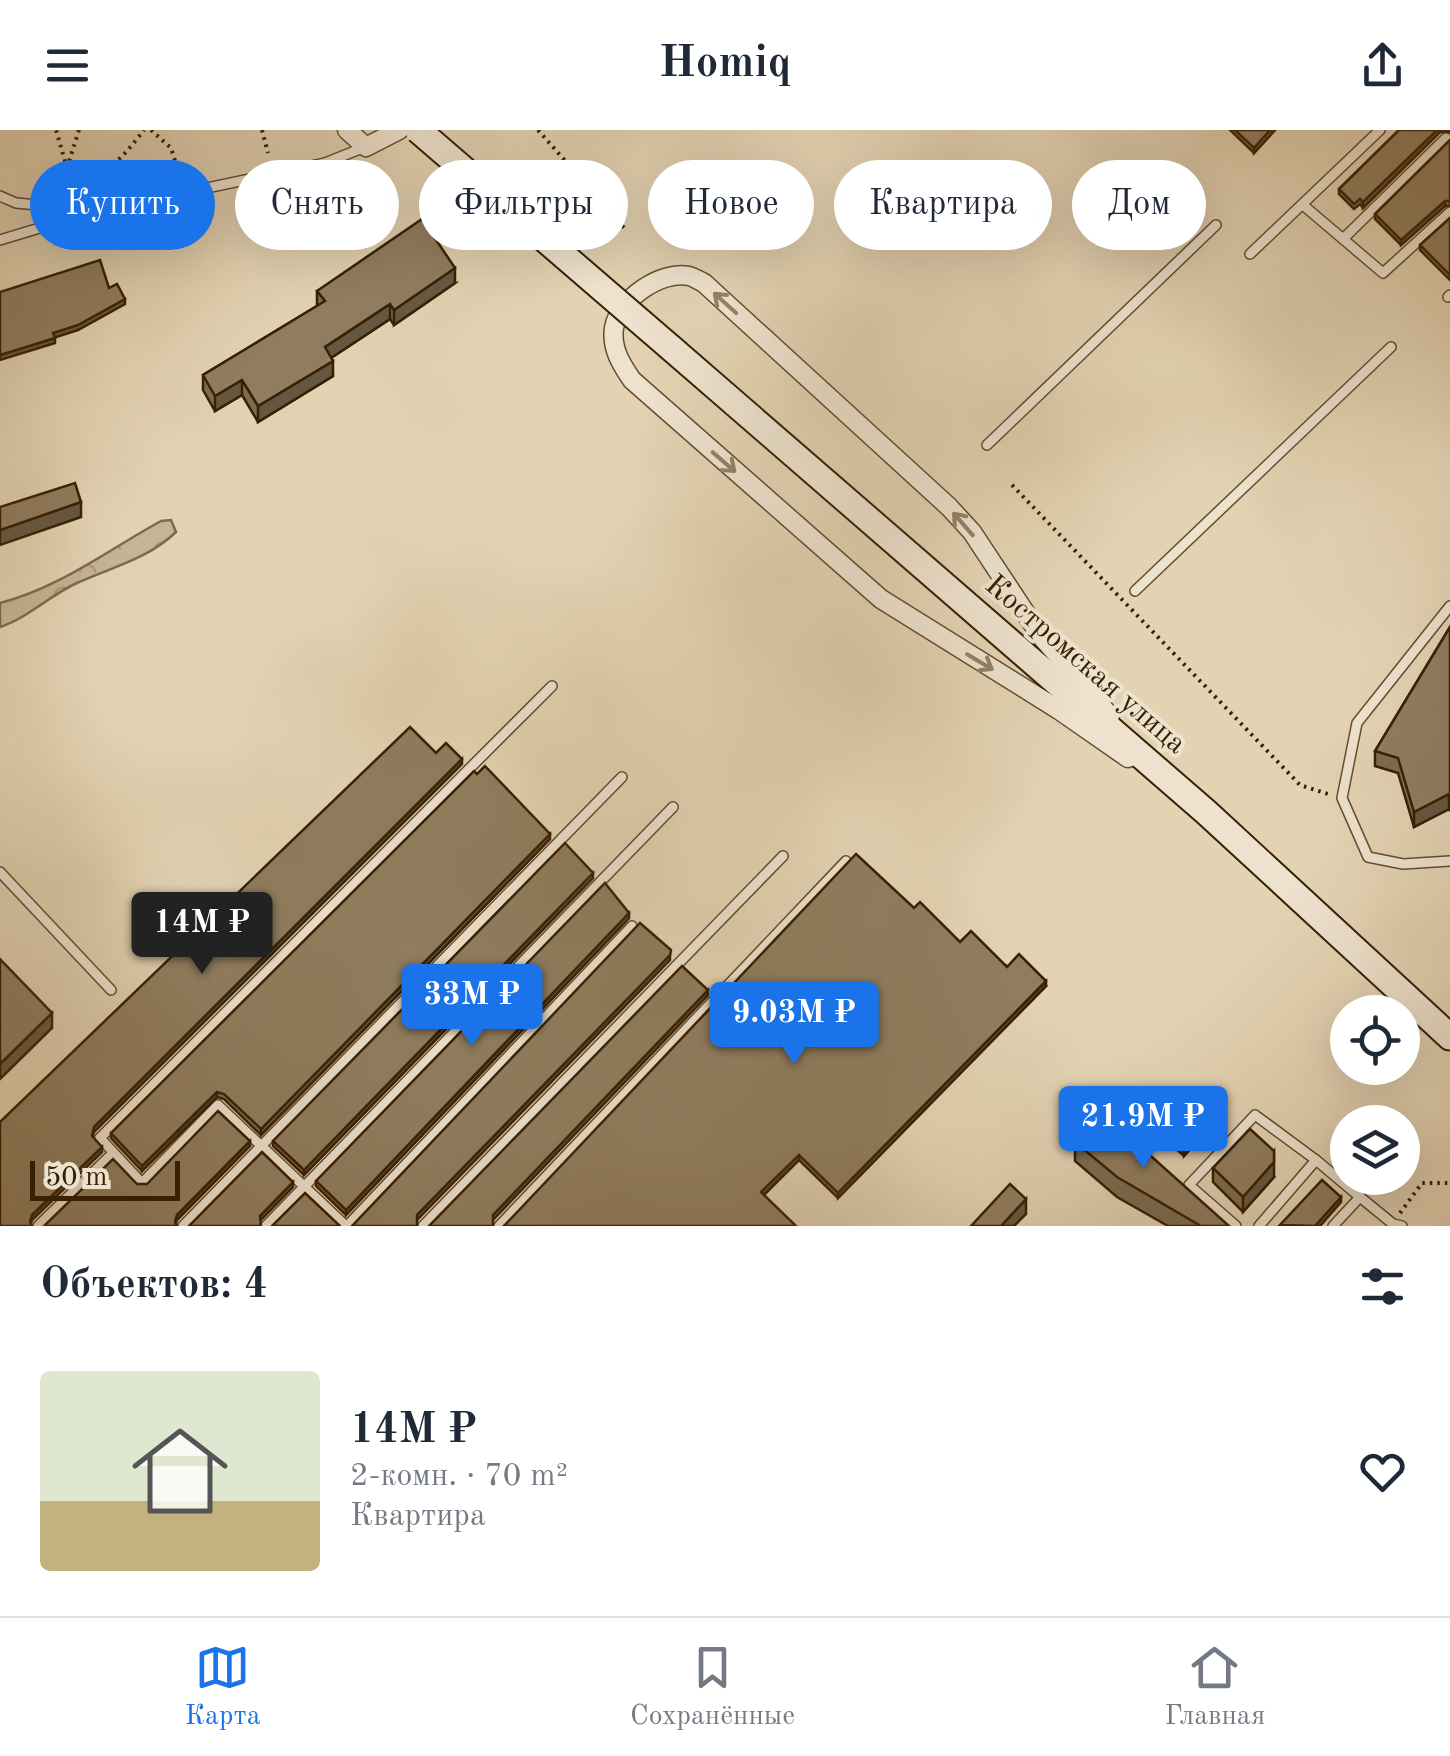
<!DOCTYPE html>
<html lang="ru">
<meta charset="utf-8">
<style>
:root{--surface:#fff;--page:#f6f6f7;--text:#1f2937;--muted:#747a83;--line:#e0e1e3;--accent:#1a73e8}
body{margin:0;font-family:"Old Standard TT",serif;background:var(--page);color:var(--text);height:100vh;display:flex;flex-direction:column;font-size:38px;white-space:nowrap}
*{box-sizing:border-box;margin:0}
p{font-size:32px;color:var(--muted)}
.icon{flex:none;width:55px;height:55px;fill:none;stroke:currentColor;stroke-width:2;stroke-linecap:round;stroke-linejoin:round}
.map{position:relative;height:1096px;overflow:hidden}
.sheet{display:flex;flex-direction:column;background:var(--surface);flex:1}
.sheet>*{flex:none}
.top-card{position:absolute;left:30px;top:30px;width:1390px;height:90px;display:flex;gap:20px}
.controls{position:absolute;left:1330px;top:865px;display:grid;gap:20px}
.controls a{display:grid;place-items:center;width:90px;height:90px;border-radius:50%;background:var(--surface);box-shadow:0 10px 40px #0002;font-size:50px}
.scale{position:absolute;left:30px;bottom:25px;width:150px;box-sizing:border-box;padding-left:10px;border:5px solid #372003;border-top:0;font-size:28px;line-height:35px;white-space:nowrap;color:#372003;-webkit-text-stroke:8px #ede2ce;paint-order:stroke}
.price{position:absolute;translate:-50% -85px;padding:0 22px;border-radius:10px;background:var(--accent);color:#fff;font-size:32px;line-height:65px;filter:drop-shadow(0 2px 5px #0008)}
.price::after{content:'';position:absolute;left:50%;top:60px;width:30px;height:22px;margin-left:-15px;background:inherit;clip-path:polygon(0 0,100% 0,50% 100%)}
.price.selected{background:#222;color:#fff}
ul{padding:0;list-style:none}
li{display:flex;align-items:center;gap:30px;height:250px;padding:0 40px}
li span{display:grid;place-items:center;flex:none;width:280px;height:200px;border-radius:10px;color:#555}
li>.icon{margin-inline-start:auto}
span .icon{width:120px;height:120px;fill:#fffc;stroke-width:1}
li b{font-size:42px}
h2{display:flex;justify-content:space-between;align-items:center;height:120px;padding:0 40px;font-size:42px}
.pill{padding:0 35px;border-radius:45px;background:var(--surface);box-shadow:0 10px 40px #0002;font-size:35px;line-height:90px}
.pill.selected{background:var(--accent);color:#fff}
header{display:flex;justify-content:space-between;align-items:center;height:130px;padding:0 40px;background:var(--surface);font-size:45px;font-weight:600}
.tabs{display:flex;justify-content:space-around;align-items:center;height:140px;border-top:2px solid var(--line);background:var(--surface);font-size:28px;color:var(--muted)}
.tabs a{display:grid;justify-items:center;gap:5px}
.tabs .selected{color:var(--accent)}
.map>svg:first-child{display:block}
</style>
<header><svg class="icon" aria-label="menu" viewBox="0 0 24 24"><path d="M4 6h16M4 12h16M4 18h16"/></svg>Homiq<svg class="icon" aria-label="share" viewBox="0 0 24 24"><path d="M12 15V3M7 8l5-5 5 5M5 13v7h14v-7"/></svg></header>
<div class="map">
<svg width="1450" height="1096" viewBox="0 0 1450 1096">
<defs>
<pattern id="forest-crowns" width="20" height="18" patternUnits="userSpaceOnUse" patternTransform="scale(2.5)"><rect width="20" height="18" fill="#c6b595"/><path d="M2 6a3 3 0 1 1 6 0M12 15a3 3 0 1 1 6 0" fill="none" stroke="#ab9b7f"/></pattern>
</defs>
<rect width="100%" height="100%" fill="#e3d3b3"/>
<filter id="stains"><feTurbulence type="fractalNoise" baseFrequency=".002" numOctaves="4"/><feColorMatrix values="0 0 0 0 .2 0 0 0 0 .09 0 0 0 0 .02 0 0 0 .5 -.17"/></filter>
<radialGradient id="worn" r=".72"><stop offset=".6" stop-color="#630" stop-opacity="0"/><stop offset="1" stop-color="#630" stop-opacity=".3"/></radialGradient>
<path fill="url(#forest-crowns)" stroke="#7e6a4c" stroke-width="2.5" d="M171,390L176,402C148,429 112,437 77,453C50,465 28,488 0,497V473C59,458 108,420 161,391Z"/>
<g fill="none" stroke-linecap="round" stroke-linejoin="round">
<defs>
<g id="lane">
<path d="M0,66L16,73L49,76L61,91"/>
<path d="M1303,75L1343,109L1446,8"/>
<path d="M1343,109L1383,143L1450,82"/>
<path d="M0,110L89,83L325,33L365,17"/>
<path d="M1250,124L1380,0"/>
<path d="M1448,167L1450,165"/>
<path d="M987,315L1216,95"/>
<path d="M1135,461L1391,217"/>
<path d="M1450,476L1357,593L1342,668L1368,727L1403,734L1450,731"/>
<path d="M0,742L111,860"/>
<path d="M38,1096L113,1023"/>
<path d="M183,1096L622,647"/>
<path d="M266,1096L673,677"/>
<path d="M346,1096L218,975L142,1053L100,1008L552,556"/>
<path d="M347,1096L632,796"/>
<path d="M423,1096L783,726"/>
<path d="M499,1096L846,731"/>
<path d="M1236,1096L1189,1055L1255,985L1316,1030"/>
<path d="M1259,1096L1316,1030L1360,1067"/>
<path d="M1333,1096L1360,1067L1393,1094L1402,1096"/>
</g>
<g id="street">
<path d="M347,0L366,17L399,0"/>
<path d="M1110,586L1040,505L972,402L949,377L704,153C699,151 694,147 689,146C661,140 619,169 614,198C611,218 621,234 632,250L881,469L1059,580L1128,628"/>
</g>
<path id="secondary" d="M671,218L1206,682L1450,907"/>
</defs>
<use href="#lane" stroke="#624d2f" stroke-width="12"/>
<use href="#street" stroke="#624d2f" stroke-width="21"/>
<use href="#secondary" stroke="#372003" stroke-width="29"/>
<g stroke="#372003" stroke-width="4" stroke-dasharray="2.5 5" stroke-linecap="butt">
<path d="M79,0L67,38C98,61 127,22 144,0"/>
<path d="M151,0L171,18L181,50"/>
<path d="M262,0L268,23"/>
<path d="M538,0L626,100"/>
<path d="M54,66L67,38L56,0"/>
<path d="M1012,355L1300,655L1328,664"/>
<path d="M1400,1083L1422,1053H1450"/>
</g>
<use href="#lane" stroke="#ede2ce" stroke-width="9"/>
<use href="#street" stroke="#ede2ce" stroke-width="18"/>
<use href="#secondary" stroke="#ede2ce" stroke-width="25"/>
<defs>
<path id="secondary-bridge" d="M418,0L671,218"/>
</defs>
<use href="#secondary-bridge" stroke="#372003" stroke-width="29" stroke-linecap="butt"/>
<use href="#secondary-bridge" stroke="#ede2ce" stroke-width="25"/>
</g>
<g fill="#7c6c52" stroke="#372003" stroke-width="2.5">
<path d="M1230,0H1275L1254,23Z"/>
<path d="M1399,0H1450V2H1440L1363,78L1360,74L1354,79L1339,64V59Z"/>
<path d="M1450,10V76H1445L1401,115L1375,89V84Z"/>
<path d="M1450,88V150L1420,120V115Z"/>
<path d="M455,153L394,195L390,189L331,228L333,246L258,292L242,265L215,281L203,260V245L317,176V161Z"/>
<path d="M1450,497V681L1449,679L1414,697L1398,643L1375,636V621Z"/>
<path d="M550,709L261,1005L224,969L217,967L142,1041L111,1008V1003Z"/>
<path d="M593,748L304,1045L273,1016V1011Z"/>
<path d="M914,778L960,812L1046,856L838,1068L799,1030L764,1065L504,1096Z"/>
<path d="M629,788L346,1085L316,1056V1051Z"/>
<path d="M1143,972L1181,984L1211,995L1184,1026L1166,1010V1002L1143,981Z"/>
<path d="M1075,1012L1229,1096H1168L1117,1067L1075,1031Z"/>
<path d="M1213,1038L1274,1047L1243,1082L1213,1052Z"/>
</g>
<g fill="#655842" stroke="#372003" stroke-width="2.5">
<path d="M1270,0H1275L1254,23V18Z"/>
<path d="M1437,0H1440V2L1363,78V72Z"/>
<path d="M1445,71V76L1401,115V110Z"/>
<path d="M455,138V153L394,195V180Z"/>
<path d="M125,169V174L78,200L53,208V203Z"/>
<path d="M390,174V189L325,232V217Z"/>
<path d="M55,208V213L0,230V225Z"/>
<path d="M333,231V246L258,292V276Z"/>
<path d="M242,250V265L215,281V266Z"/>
<path d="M81,372V387L0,415V400Z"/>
<path d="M462,629V634L94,1002L92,1011L94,997Z"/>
<path d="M1449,664V679L1414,697V682Z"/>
<path d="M550,704V709L261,1005V999Z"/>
<path d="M593,743V748L304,1045V1040Z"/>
<path d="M629,783V788L346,1085V1080Z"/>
<path d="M670,825V830L417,1090V1085Z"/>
<path d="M1046,851V856L838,1068V1063Z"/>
<path d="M708,860V865L493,1090V1085Z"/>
<path d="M52,883V898L0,949V934Z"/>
<path d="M217,962V967L142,1041V1036Z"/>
<path d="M1211,986V995L1184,1026V1016Z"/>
<path d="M250,1011V1016L177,1090L175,1096L177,1085Z"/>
<path d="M102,1017V1022L32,1090L30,1096L32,1085Z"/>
<path d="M1274,1021V1047L1243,1082V1067Z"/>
<path d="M799,1025V1030L761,1067V1062Z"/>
<path d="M293,1052V1057L260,1091V1086Z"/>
<path d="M1341,1067V1072L1320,1096H1315Z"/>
<path d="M1026,1069V1084L1014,1096H1001Z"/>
</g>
<g fill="#907d5f" stroke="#372003" stroke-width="2.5">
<path d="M1235,0H1270L1254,18Z"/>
<path d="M1399,0H1437L1363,72L1360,69L1354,74L1339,59Z"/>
<path d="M1450,10V71H1445L1401,110L1375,84Z"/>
<path d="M1450,88V145L1420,115Z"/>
<path d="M422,89L455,138L394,180L390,174L325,217L333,231L258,276L242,250L215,266L203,245L325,171L317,161Z"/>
<path d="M100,130L109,158L117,154L125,169L78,195L53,203L55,208L0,225V162Z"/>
<path d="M75,353L81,372L0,400V377Z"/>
<path d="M1450,497V666L1449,664L1414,682L1398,628L1375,621Z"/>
<path d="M410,597L436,623L446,613L462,629L94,997L92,1006L102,1017L32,1085L30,1092L32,1096H0V992Z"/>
<path d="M485,636L550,704L261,999L224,964L217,962L142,1036L111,1003L474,641L477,644Z"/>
<path d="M565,713L593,743L304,1040L273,1011Z"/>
<path d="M856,724L914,778L920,772L960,812L971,801L1007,837L1019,824L1046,851L838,1063L799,1025L761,1062L796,1096H504Z"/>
<path d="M605,753L629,783L346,1080L316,1051Z"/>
<path d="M640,793L671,820L670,825L417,1085V1096H352Z"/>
<path d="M0,829L52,883L0,934Z"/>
<path d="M682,836L708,860L493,1085V1096H429Z"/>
<path d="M1154,960L1181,984L1194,970L1211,986L1184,1016L1166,1001L1170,996L1143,972Z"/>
<path d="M218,981L250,1011L177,1085L175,1092L177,1096H44L113,1029L137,1054H147Z"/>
<path d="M1104,984L1229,1096H1201L1117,1047L1075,1012Z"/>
<path d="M1250,999L1274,1021V1032L1243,1067L1213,1038Z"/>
<path d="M262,1022L293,1052L260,1086L261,1096H189Z"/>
<path d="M1322,1050L1341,1067L1315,1096L1280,1095Z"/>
<path d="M1010,1054L1026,1069L1001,1096H971Z"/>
<path d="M305,1063L340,1096H272Z"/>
</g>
<defs><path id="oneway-shaft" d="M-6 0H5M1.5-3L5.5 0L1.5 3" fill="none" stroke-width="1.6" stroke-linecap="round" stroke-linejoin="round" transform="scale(2.5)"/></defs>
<g stroke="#928168">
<use href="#oneway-shaft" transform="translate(725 173) rotate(-138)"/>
<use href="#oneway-shaft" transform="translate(724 332) rotate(41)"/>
<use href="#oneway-shaft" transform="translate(963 394) rotate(-131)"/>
<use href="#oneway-shaft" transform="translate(980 532) rotate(31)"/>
</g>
<g text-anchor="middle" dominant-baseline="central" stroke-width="8" stroke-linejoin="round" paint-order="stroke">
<g font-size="30" fill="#372003" stroke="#ede2ce">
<text transform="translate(1085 535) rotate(41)">Костромская улица</text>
</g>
</g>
<rect width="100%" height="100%" filter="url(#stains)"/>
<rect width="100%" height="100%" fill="url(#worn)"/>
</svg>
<div class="controls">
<a><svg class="icon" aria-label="locate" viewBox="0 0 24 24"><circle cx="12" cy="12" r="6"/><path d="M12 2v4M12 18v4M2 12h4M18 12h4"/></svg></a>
<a><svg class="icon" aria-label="layers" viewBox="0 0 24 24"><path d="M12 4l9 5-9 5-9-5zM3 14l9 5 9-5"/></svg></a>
</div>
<div class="scale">50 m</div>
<b class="price selected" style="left:202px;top:847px">14M ₽</b>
<b class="price" style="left:472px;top:919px">33M ₽</b>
<b class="price" style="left:794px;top:937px">9.03M ₽</b>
<b class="price" style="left:1143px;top:1041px">21.9M ₽</b>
<div class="top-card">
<a class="pill selected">Купить</a>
<a class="pill">Снять</a>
<a class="pill">Фильтры</a>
<a class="pill">Новое</a>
<a class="pill">Квартира</a>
<a class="pill">Дом</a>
</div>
</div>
<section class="sheet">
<h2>Объектов: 4<svg class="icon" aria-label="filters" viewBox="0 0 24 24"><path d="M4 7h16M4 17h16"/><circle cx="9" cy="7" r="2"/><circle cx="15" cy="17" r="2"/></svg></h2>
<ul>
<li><span style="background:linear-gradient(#dfe7d0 65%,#c2b280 0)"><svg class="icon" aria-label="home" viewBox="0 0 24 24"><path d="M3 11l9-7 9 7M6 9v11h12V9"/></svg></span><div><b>14M ₽</b><p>2-комн. · 70 m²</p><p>Квартира</p></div><svg class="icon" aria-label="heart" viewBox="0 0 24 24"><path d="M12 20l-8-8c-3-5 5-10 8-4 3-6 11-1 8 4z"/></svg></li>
</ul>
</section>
<nav class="tabs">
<a class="selected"><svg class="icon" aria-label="map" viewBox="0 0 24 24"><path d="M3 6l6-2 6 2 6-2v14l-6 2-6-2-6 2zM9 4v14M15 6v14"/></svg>Карта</a>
<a><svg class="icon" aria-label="saved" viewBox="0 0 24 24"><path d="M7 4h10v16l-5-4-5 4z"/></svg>Сохранённые</a>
<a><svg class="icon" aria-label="home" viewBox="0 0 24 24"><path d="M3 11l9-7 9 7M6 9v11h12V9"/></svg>Главная</a>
</nav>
